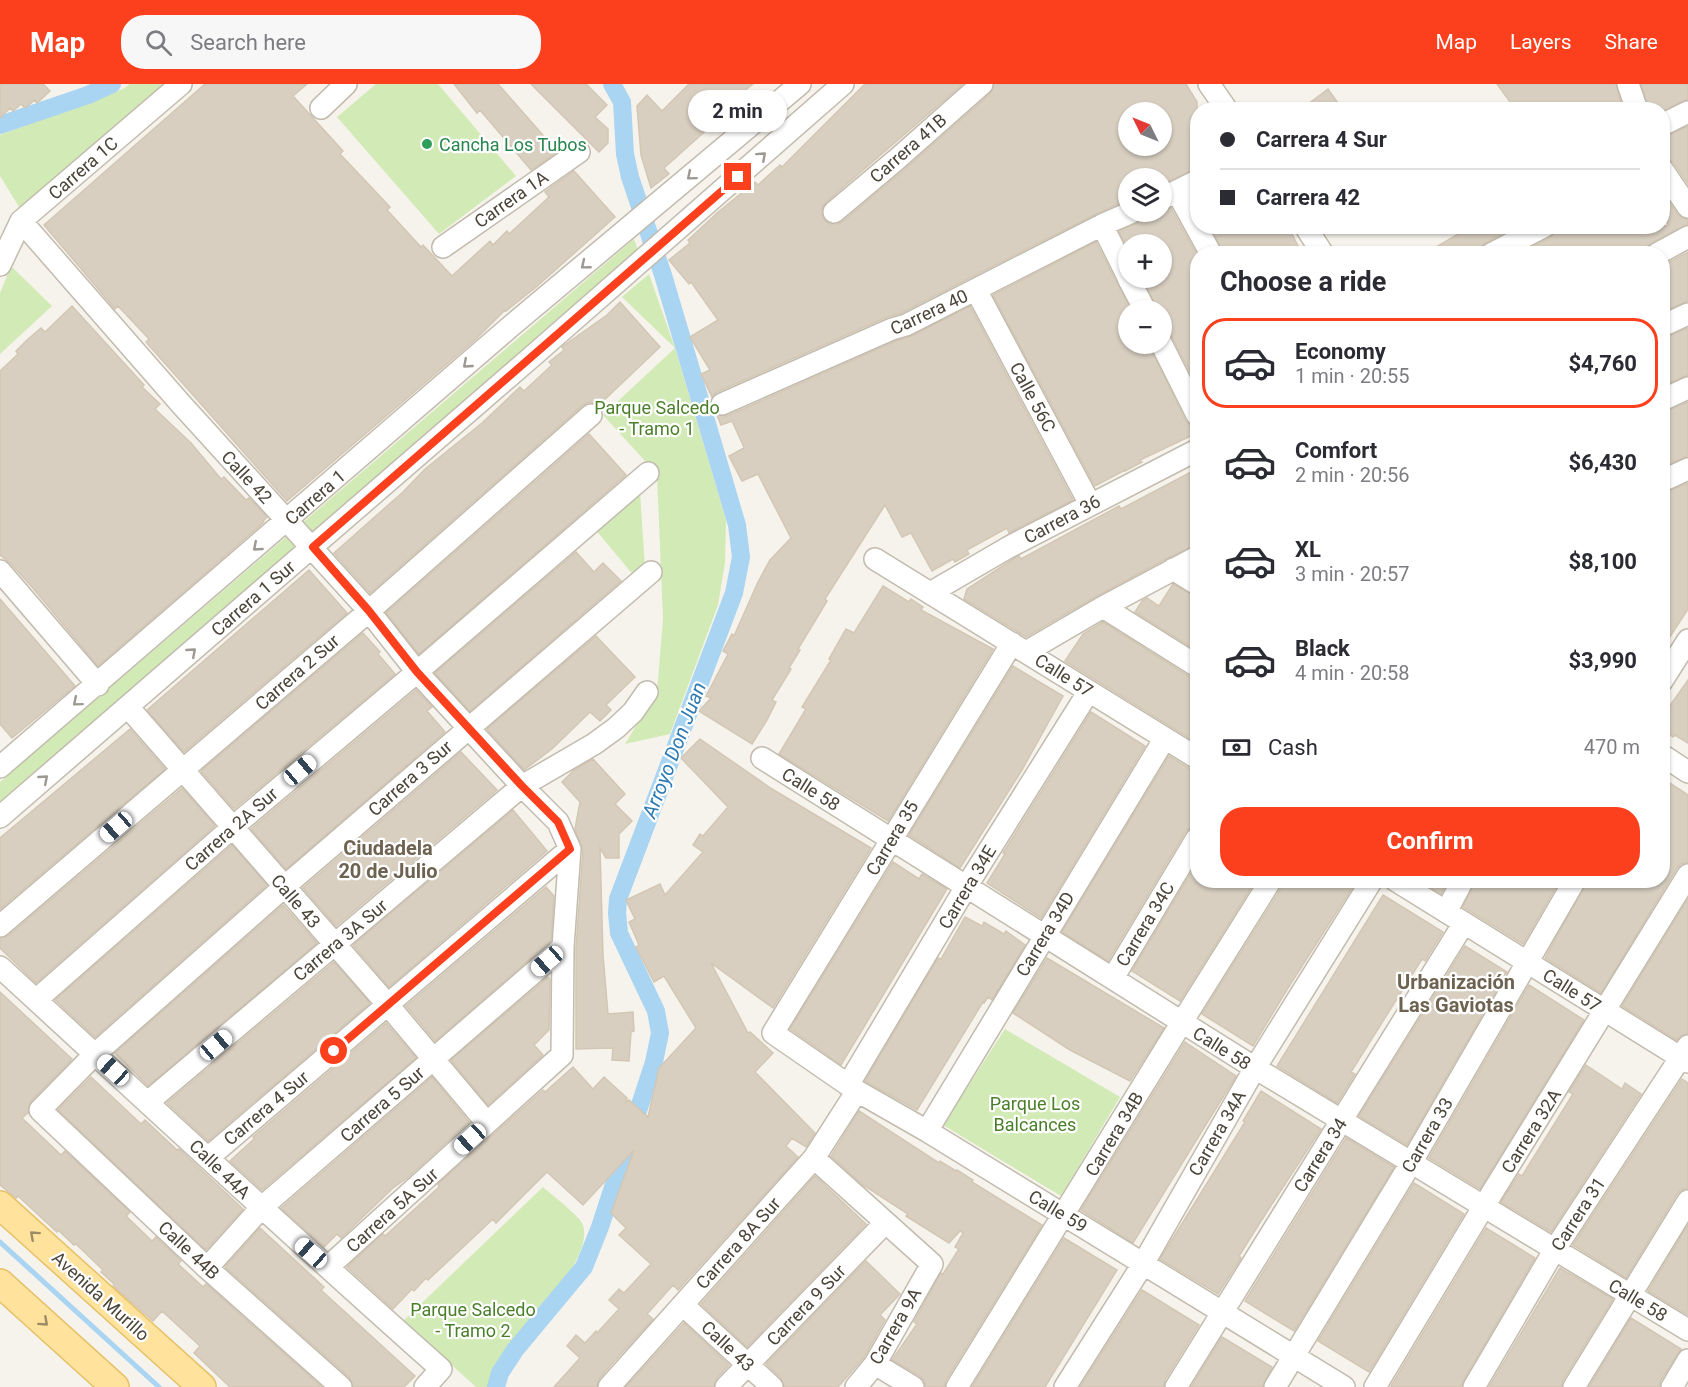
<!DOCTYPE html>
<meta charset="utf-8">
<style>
:root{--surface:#fff;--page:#f7f7f7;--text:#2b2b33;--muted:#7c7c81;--line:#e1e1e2;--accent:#fc3f1d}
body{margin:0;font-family:Roboto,sans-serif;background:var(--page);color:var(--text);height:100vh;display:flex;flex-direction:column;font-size:22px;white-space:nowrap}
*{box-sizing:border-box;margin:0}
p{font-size:20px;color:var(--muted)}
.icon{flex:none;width:33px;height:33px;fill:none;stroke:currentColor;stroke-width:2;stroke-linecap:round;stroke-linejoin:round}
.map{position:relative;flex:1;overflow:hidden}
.drawer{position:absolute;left:1190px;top:162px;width:480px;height:642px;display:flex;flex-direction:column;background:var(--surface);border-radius:24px;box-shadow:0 2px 4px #0004}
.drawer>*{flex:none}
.top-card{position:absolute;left:1190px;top:18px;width:480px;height:132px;border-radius:24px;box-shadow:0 2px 4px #0004;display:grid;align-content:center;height:132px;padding:0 30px;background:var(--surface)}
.needle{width:39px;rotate:313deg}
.fabs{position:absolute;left:1118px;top:18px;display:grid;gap:12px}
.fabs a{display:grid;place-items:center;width:54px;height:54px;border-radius:50%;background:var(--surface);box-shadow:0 2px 4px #0004;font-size:30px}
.end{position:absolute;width:27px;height:27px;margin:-14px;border:8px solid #fc3f1d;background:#fff;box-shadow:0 0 0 3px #fff}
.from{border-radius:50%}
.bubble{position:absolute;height:42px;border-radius:21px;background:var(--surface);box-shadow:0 2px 4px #0004;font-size:20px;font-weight:700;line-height:42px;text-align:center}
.car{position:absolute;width:18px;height:36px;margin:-18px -9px;border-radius:8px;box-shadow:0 0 4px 2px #0007;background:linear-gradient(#fff 24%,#345 0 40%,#fff 0 76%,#345 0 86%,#fff 0)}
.top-card b{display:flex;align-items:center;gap:21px;height:57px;font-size:22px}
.top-card b+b{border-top:2px solid var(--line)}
.top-card i{width:15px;height:15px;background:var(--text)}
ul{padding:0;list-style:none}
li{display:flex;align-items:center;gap:18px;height:90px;margin:0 12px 9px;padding:0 18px;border:3px solid transparent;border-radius:24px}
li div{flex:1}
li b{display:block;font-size:22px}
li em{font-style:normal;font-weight:700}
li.selected{border-color:var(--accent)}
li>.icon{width:54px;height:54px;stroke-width:1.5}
h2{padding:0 30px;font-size:27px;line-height:72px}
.pay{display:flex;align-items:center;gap:15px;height:66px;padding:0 30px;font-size:22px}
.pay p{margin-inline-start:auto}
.cta{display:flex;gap:12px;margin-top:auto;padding:12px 30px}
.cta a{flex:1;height:69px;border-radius:24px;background:var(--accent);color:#fff;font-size:24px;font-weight:700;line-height:69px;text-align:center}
header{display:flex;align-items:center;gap:36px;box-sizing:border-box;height:84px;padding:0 30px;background:var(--accent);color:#fff}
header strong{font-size:28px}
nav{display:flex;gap:33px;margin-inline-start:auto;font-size:21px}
.search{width:420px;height:54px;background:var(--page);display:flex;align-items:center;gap:15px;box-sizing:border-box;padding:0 21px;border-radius:24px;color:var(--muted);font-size:22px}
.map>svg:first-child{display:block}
</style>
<header>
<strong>Map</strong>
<div class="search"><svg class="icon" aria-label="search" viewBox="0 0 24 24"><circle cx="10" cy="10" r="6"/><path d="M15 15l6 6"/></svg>Search here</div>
<nav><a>Map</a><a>Layers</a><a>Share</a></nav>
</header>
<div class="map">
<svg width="1688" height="1303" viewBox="0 0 1688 1303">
<rect width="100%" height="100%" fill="#f6f3ec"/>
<path fill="#d2eab5" d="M130,0H166L21,126L0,92V51L123,5Z
M376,0H438L516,92L439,150L337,33Z
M634,155L639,169L0,723V698Z
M11,182L52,222L0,270V209Z
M649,190L675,264L726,436L725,478L718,521L670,650L625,660L657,608L663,535L657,390L603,331L675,264L622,213Z
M640,407L645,484L635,493L595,445Z
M1005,945L1120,1013L1061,1112L943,1041Z
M543,1103C552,1111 580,1132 583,1141C594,1175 528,1239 509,1266C501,1277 494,1290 489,1303H476L403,1237Z"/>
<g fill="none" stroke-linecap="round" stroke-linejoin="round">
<path stroke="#a9d4f2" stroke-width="5" d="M0,1158L159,1303"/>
<path stroke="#a9d4f2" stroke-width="18" d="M0,41L88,11L112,0
M496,1303L500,1289L515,1266L584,1183L600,1143L654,978L660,949L656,927L619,849L617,829L618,815L734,509L741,473L737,441L663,191L630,93L625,70L622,18L612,0"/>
</g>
<path fill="#d8cfc1" stroke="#d3c7b4" stroke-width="1.5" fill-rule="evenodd" d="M0,0H43L50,7L37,19L35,16L25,24L21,20L13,27L10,24L0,34Z
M205,0H307L293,12L343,67L340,70L390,123L387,126L421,163L423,161L452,192L490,157L493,161L507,147L509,150L549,113L545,108L574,87L615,133L535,204L506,227L505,226L476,255L287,417L146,258L149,255L118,222L115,225L44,141Z
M454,0H498L549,58L551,56L560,66L531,86L480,26L477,29Z
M531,0H586L607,21L595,33L608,45V59L599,68Z
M689,0H753L734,15L739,23L711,42L664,84L669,90L651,104L641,71L637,22L647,11L662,27Z
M865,0H963L826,118L822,124V131L825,137L830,140H837L842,138L904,86L990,10L994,0H1186L1197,18V84L1161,101V94H1128V116L1096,130L901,229L887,233L717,308L712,313L701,290L710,286L690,253L718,236L691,198L689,200L669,176L690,159L688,156L717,129L755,98L758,101L780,81L782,83ZM1128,28H1161V62H1128Z
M1497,0H1616L1623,26H1516Z
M1641,0H1688V15L1662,27L1649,26Z
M1328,5L1343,26H1300Z
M1688,42V100L1673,78L1662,72V54Z
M1662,108L1678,131L1688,136V140L1651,159L1646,164L1644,170H1520L1551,153L1560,142H1669L1662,129Z
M1171,124L1197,171V302L1172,253L1167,248L1161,246V226H1158L1142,194H1161V160H1128V164L1119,147L1138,139L1145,130L1149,128H1161Z
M1210,142H1288L1302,170H1224Z
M1472,142H1516L1485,159L1480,164L1478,170H1424Z
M1096,158L1131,226H1128V260H1148L1186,337L1191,342L1197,344V349L1140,376L1142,378L1125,387V386L1095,402L993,211Z
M1688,168V217L1662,228V182Z
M620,218L660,263L599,321L589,318L583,321L370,509L334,469L403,408L425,385L482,339L520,303L524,307L552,281L549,278L564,266L562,263L607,231Z
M72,222L144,301L142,303L160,320L155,325L191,359L221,395L224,393L246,416L249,414L267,433L263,437L264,438L98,582L32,503L10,479L0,471V287L18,270L16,267L27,256L41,244L45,248Z
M970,222L1073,416L1009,449L1007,444L967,466L969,470L955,478L953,475L932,487L911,449L902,453L885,421L825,515L827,517L798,565L800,566L789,584L791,585L772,616L776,618L767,636L752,660L699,627L711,614L706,612L728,570L723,567L732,550L734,552L758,498L770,476L791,454L758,390L742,397L729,372L744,364L743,361L732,337L721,341L717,331L727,332L896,257L912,252Z
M1688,244V291L1662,302V297L1668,294L1662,283V255Z
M1688,318V372L1662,383V329Z
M589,350L626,391L419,570L386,529Z
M1193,387L1197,394V460L1168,474L1097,512L1026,553L964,515L967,505L1015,474L1019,472L1021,475L1119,422L1121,425Z
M1688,399V525L1662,565V453L1668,450L1662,437V410Z
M576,468L594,488L603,479L621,497L470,627L435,589Z
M309,486L347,529L184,668L147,626Z
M1173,500L1197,513V567L1135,528L1142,517L1147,514L1159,522Z
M883,502L909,518L911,515L923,523L921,526L993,565L888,737L779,670L806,625L802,623L831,576L829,575L846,545L854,549Z
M0,515L75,602L12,654L0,640Z
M1103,538L1190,593L1197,595V659L1065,577L1083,550Z
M363,549L380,568L378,570L395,590L234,725L201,687Z
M596,552L635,593L606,621L611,626L600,637L590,628L552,665L524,686L487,645Z
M1013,582L1063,612L1022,686L960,784L909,751Z
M1688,596V659L1675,651L1673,653L1662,645V633Z
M416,606L432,623L427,627L445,648L286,785L251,745Z
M1091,628L1145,662L1041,834L987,799L1005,770L1003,769Z
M130,645L165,685L0,825V754Z
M700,655L772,705L871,764L773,924L711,879L748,949L750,948L773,969L755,988L815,1049L806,1063L792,1054L786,1062L798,1073L678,1206L673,1201L647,1230L653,1235L610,1282L599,1295L597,1303H554L580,1274L567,1262L576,1251L585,1259L596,1247L597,1249L619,1225L609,1216L619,1205L624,1209L651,1180L619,1151L626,1144L611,1129L634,1066L583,1121L547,1088L496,1139L493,1135L428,1196L426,1194L414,1207L412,1205L393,1225L347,1183L383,1150L385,1152L439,1103L438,1100L543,1006L545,1008L573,983L593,1005L604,993L627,1014L626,1018L629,1016L648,1033L659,984L696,944L664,892L654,898L636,863L639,861L629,838L635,835L626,816L660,800L665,811L703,768L693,761L700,750L703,752L728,723L681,674Z
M461,668L497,706L336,842L303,804Z
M1169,672L1190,685L1197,687V741L1191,743L1186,747L1108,877L1062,848Z
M593,675L625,710L615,720L632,737L619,750V774H606L600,764L603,871L608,930L633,928L634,947L631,948L629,977L612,976L613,964L576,965V864L583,766L575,745L580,718L562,698L574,686Z
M1662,694L1688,711V778L1681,780L1677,784L1601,909L1545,874L1588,796H1662Z
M182,704L215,742L36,899L0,864V854L8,852Z
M513,726L547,767L389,903L353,861Z
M232,761L267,801L95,953L55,916Z
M893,778L919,795L922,790L947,805L841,981L790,945Z
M1197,779V796H1256L1180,917L1132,887Z
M1284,796H1357L1288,904L1253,962L1202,930L1282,803Z
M1420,796H1448L1441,810Z
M1476,796H1560L1523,860L1463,823Z
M546,803L554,812L551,857L435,957L406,922Z
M1383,811L1443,848L1425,877L1422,875L1351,988L1355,990L1337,1019L1277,982Z
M1688,815V949L1682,951L1677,956L1622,922Z
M283,821L317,859L148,1002L115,969Z
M965,833L982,842L984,838L1004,850L1006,847L1025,861L992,916L988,913L984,919L983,918L917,1026L865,997L938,874L941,875Z
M1465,862L1507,888L1407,1061L1359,1032Z
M1047,874L1164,944L1130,997L1070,966L1013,929Z
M334,878L370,919L208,1057L167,1019Z
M548,893L550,895L549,946L534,961L543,971L488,1021L451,976Z
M1529,901L1584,936L1480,1105L1429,1074Z
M0,908L72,975L31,1017L28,1029L22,1034L61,1071L65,1067L130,1128L126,1132L152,1157L156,1153L181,1177L178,1180L203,1203L206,1200L322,1303H230L194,1269L200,1262L162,1227L153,1237L113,1202L114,1200L101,1188L103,1186L76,1160L74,1161L58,1146L57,1148L18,1112L16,1114L0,1101Z
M386,939L416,974L262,1106L230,1077L254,1055L253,1053Z
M1185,958L1236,992L1133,1159L1081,1126Z
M1586,981L1622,1005L1625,999L1641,1010L1551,1148L1501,1118L1519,1090L1522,1092L1573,1010L1569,1008Z
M91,993L141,1040L145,1036L177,1066L179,1065L243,1125L206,1166L58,1026Z
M432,993L469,1038L407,1094L393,1104L341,1154L337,1150L324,1163L281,1124Z
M1682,995L1688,999V1104L1681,1106L1677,1110L1626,1194L1573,1161Z
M1261,1007L1321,1045L1261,1137L1239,1172L1241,1174L1218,1210L1160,1175L1245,1038L1243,1037Z
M859,1027L939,1079L940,1077L956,1087L957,1086L973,1096L972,1098L1042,1141L946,1296L944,1303H926L924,1297L920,1292L892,1276L917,1240L914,1238L941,1189L943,1190L959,1165L955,1163L963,1149L960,1147L949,1159L906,1132L908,1130L863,1101L831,1072Z
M1346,1054L1394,1083L1294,1247L1245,1217Z
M815,1092L866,1140L747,1263L701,1220Z
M1414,1099L1464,1130L1369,1288L1318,1257Z
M1688,1141V1231L1648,1207Z
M260,1144L324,1203L321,1206L415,1292L404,1303H353L349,1293L225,1183Z
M1486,1144L1535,1174L1463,1297L1461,1303H1393L1391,1302Z
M1064,1154L1117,1186L1045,1303H972Z
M866,1177L900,1210L880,1231L885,1236L864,1273L838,1303H784L781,1294L766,1280Z
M1560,1184L1613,1215L1563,1296L1561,1303H1489Z
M1142,1206L1199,1241L1165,1296L1163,1303H1080Z
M1631,1234L1681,1265L1661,1296L1659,1303H1589Z
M684,1239L729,1281L716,1295L714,1303H626Z
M1222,1253L1272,1283L1262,1303H1191Z"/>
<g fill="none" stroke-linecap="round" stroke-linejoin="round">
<defs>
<path id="minor" d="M1209,0L1227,26
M1628,0L1637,26
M321,24L346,0
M1662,41L1688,28
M1662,85L1688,123
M1177,108L1211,170
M1161,115L1197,97
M834,128L896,76L982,0
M21,137L181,320L369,527L417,588L522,702L558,738L570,765L563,863L562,971L328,1183
M1102,141L1128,193
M1305,142L1323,170
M443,163L579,68
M1491,170L1545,142
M1657,170L1688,153
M0,181L21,137L181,0
M1128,194L1145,226
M976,206L1090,420
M1662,242L1688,230
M1161,259L1197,331
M1662,316L1688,304
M722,320L892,245L906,241L1102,141L1132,128
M1662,397L1688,385
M875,475L1197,674
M1173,485L1197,500
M0,487L98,601
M930,509L1009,463L1197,366
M1103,523L1197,582
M1012,559L773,949L857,1007L927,1047L1344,1303
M1026,568L1103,523L1197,473
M1662,597L1688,556
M128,623L388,921L487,1039
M1662,671L1688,688
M762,674L1255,984L1688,1246
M0,683L511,242L800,0
M0,733L535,270L843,0
M1395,796L1688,978
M1446,828L1463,796
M0,842L369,527L591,331
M0,883C146,1017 292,1153 441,1285L425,1303
M1113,894L1197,754
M36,916L233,743L417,588L648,389
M848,1001L966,803L1089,607
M148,1018L522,702L594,660L616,644L633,628L647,608
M927,1047L1165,654
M209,1073L570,765
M814,1074L932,1180L875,1280L856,1303
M207,1184L261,1124L563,863
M683,1221L772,1303
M875,1280L913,1303
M341,1303L207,1184L40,1026L95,970L284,803L651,488
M609,1303L814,1074L857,1007
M726,1303L885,1139
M957,1303L1182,938L1271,796
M1065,1303L1143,1180L1255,984L1372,796
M1176,1303L1464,839
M1275,1303L1411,1079L1575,796
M1375,1303L1484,1122L1688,791
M1474,1303L1555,1165L1688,962
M1574,1303L1688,1117
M1672,1303L1688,1276"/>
<path id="major" d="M0,1121L202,1303
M0,1199L115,1303"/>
</defs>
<use href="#minor" stroke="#c2bbae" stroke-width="24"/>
<use href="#major" stroke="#e6c16a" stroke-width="30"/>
<use href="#minor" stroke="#fff" stroke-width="21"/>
<use href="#major" stroke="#ffe39c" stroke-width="27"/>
</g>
<defs><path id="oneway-chevron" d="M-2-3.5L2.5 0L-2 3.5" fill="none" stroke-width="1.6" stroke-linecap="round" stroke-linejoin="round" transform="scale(1.5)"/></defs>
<g stroke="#9c9892">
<use href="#oneway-chevron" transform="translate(762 72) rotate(-42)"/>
<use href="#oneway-chevron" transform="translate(691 92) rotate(140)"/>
<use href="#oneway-chevron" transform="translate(585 181) rotate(141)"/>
<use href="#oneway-chevron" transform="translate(467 280) rotate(139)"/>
<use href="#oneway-chevron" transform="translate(257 463) rotate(139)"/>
<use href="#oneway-chevron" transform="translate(192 568) rotate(-41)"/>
<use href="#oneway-chevron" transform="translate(77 618) rotate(140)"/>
<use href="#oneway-chevron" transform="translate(44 695) rotate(-41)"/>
</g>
<g stroke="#9c8c66">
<use href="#oneway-chevron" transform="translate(34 1151) rotate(-138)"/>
<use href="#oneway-chevron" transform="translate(44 1238) rotate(42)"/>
</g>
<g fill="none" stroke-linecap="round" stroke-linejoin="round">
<path stroke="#fc3f1d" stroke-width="8" d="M334,967L570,765L558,738L522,702L417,588L369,527L313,463L738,93"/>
</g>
<circle fill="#2e9e5b" stroke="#fff" stroke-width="2" cx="427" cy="60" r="6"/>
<g text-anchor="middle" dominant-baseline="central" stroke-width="4.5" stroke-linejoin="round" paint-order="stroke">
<g font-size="18" fill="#27864d" stroke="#fff" text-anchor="start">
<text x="439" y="60">Cancha Los Tubos</text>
</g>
<g font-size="18" fill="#4b4439" stroke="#fff">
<text transform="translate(908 64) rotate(-41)">Carrera 41B</text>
<text transform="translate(83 84) rotate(-41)">Carrera 1C</text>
<text transform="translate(511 115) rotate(-35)">Carrera 1A</text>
<text transform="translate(929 228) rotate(-25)">Carrera 40</text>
<text transform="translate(1033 313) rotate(62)">Calle 56C</text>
<text transform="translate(247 393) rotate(47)">Calle 42</text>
<text transform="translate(315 413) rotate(-41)">Carrera 1</text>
<text transform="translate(1062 435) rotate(-28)">Carrera 36</text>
<text transform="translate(253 514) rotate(-41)">Carrera 1 Sur</text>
<text transform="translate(297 588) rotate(-41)">Carrera 2 Sur</text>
<text transform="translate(1064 591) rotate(32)">Calle 57</text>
<text transform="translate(410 694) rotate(-41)">Carrera 3 Sur</text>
<text transform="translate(811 705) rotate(32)">Calle 58</text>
<text transform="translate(231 745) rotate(-41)">Carrera 2A Sur</text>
<text transform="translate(892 754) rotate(-59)">Carrera 35</text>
<text transform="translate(967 803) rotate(-59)">Carrera 34E</text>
<text transform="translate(296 817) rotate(49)">Calle 43</text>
<text transform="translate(1145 840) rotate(-59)">Carrera 34C</text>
<text transform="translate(1045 850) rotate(-59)">Carrera 34D</text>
<text transform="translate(340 856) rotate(-40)">Carrera 3A Sur</text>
<text transform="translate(1572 906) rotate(32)">Calle 57</text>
<text transform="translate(1222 964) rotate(32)">Calle 58</text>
<text transform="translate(382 1020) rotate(-41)">Carrera 5 Sur</text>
<text transform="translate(266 1024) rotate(-40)">Carrera 4 Sur</text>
<text transform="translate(1531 1047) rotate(-58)">Carrera 32A</text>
<text transform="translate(1217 1049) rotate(-60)">Carrera 34A</text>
<text transform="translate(1114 1050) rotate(-59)">Carrera 34B</text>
<text transform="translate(1427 1051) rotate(-60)">Carrera 33</text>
<text transform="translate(1320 1071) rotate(-58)">Carrera 34</text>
<text transform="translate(220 1085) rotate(44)">Calle 44A</text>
<text transform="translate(392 1126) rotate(-42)">Carrera 5A Sur</text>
<text transform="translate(1058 1127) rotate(31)">Calle 59</text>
<text transform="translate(1578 1130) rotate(-57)">Carrera 31</text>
<text transform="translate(738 1159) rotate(-48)">Carrera 8A Sur</text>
<text transform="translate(189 1166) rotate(43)">Calle 44B</text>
<text transform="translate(101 1212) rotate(42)">Avenida Murillo</text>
<text transform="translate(1638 1216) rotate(31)">Calle 58</text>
<text transform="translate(806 1221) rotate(-46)">Carrera 9 Sur</text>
<text transform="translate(895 1242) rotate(-60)">Carrera 9A</text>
<text transform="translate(728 1262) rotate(43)">Calle 43</text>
</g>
<g font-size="18" fill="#4a7f2a" stroke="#fff">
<text x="657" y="323">Parque Salcedo<tspan x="657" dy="21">- Tramo 1</tspan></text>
<text x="1035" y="1019">Parque Los<tspan x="1035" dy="21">Balcances</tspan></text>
<text x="473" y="1225">Parque Salcedo<tspan x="473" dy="21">- Tramo 2</tspan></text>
</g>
<g font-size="20" font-style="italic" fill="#2e7ab2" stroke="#fff">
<text transform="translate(674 666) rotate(-69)">Arroyo Don Juan</text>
</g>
<g font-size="20" font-weight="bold" fill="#6e6250" stroke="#fff">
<text x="388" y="764">Ciudadela<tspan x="388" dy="23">20 de Julio</tspan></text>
<text x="1456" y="898">Urbanización<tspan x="1456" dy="23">Las Gaviotas</tspan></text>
</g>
</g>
</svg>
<div class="fabs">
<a><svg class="needle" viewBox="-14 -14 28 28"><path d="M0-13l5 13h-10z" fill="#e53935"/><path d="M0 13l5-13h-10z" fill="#7c7c81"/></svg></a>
<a><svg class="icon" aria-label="layers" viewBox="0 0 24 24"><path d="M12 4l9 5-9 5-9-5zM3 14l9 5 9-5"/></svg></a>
<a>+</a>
<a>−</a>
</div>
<i class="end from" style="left:334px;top:967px"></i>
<i class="end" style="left:738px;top:93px"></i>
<div class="bubble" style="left:688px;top:6px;width:99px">2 min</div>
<i class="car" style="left:300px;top:686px;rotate:50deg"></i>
<i class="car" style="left:116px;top:743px;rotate:229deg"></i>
<i class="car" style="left:547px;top:877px;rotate:229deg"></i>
<i class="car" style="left:216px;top:961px;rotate:50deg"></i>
<i class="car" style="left:113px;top:986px;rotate:312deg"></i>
<i class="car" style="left:470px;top:1055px;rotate:228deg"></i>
<i class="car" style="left:311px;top:1169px;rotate:311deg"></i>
<div class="top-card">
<b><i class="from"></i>Carrera 4 Sur</b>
<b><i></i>Carrera 42</b>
</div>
<section class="drawer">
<h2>Choose a ride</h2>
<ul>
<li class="selected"><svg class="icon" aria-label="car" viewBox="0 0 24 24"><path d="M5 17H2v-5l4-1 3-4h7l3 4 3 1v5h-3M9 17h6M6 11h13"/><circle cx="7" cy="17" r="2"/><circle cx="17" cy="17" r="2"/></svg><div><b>Economy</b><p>1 min · 20:55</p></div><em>$4,760</em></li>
<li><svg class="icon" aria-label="car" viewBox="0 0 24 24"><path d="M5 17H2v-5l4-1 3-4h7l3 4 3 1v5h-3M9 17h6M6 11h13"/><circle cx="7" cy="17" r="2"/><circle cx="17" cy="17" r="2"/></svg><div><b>Comfort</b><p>2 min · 20:56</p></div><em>$6,430</em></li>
<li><svg class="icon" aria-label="car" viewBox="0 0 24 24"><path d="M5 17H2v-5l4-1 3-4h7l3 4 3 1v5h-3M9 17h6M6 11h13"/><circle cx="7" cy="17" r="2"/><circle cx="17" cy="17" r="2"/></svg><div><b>XL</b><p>3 min · 20:57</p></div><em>$8,100</em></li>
<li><svg class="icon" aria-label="car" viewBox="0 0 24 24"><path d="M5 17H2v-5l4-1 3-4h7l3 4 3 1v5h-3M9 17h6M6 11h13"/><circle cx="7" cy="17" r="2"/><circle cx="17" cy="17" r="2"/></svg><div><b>Black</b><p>4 min · 20:58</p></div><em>$3,990</em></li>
</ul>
<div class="pay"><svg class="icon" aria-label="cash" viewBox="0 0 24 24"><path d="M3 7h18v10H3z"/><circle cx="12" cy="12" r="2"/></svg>Cash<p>470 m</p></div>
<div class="cta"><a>Confirm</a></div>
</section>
</div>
